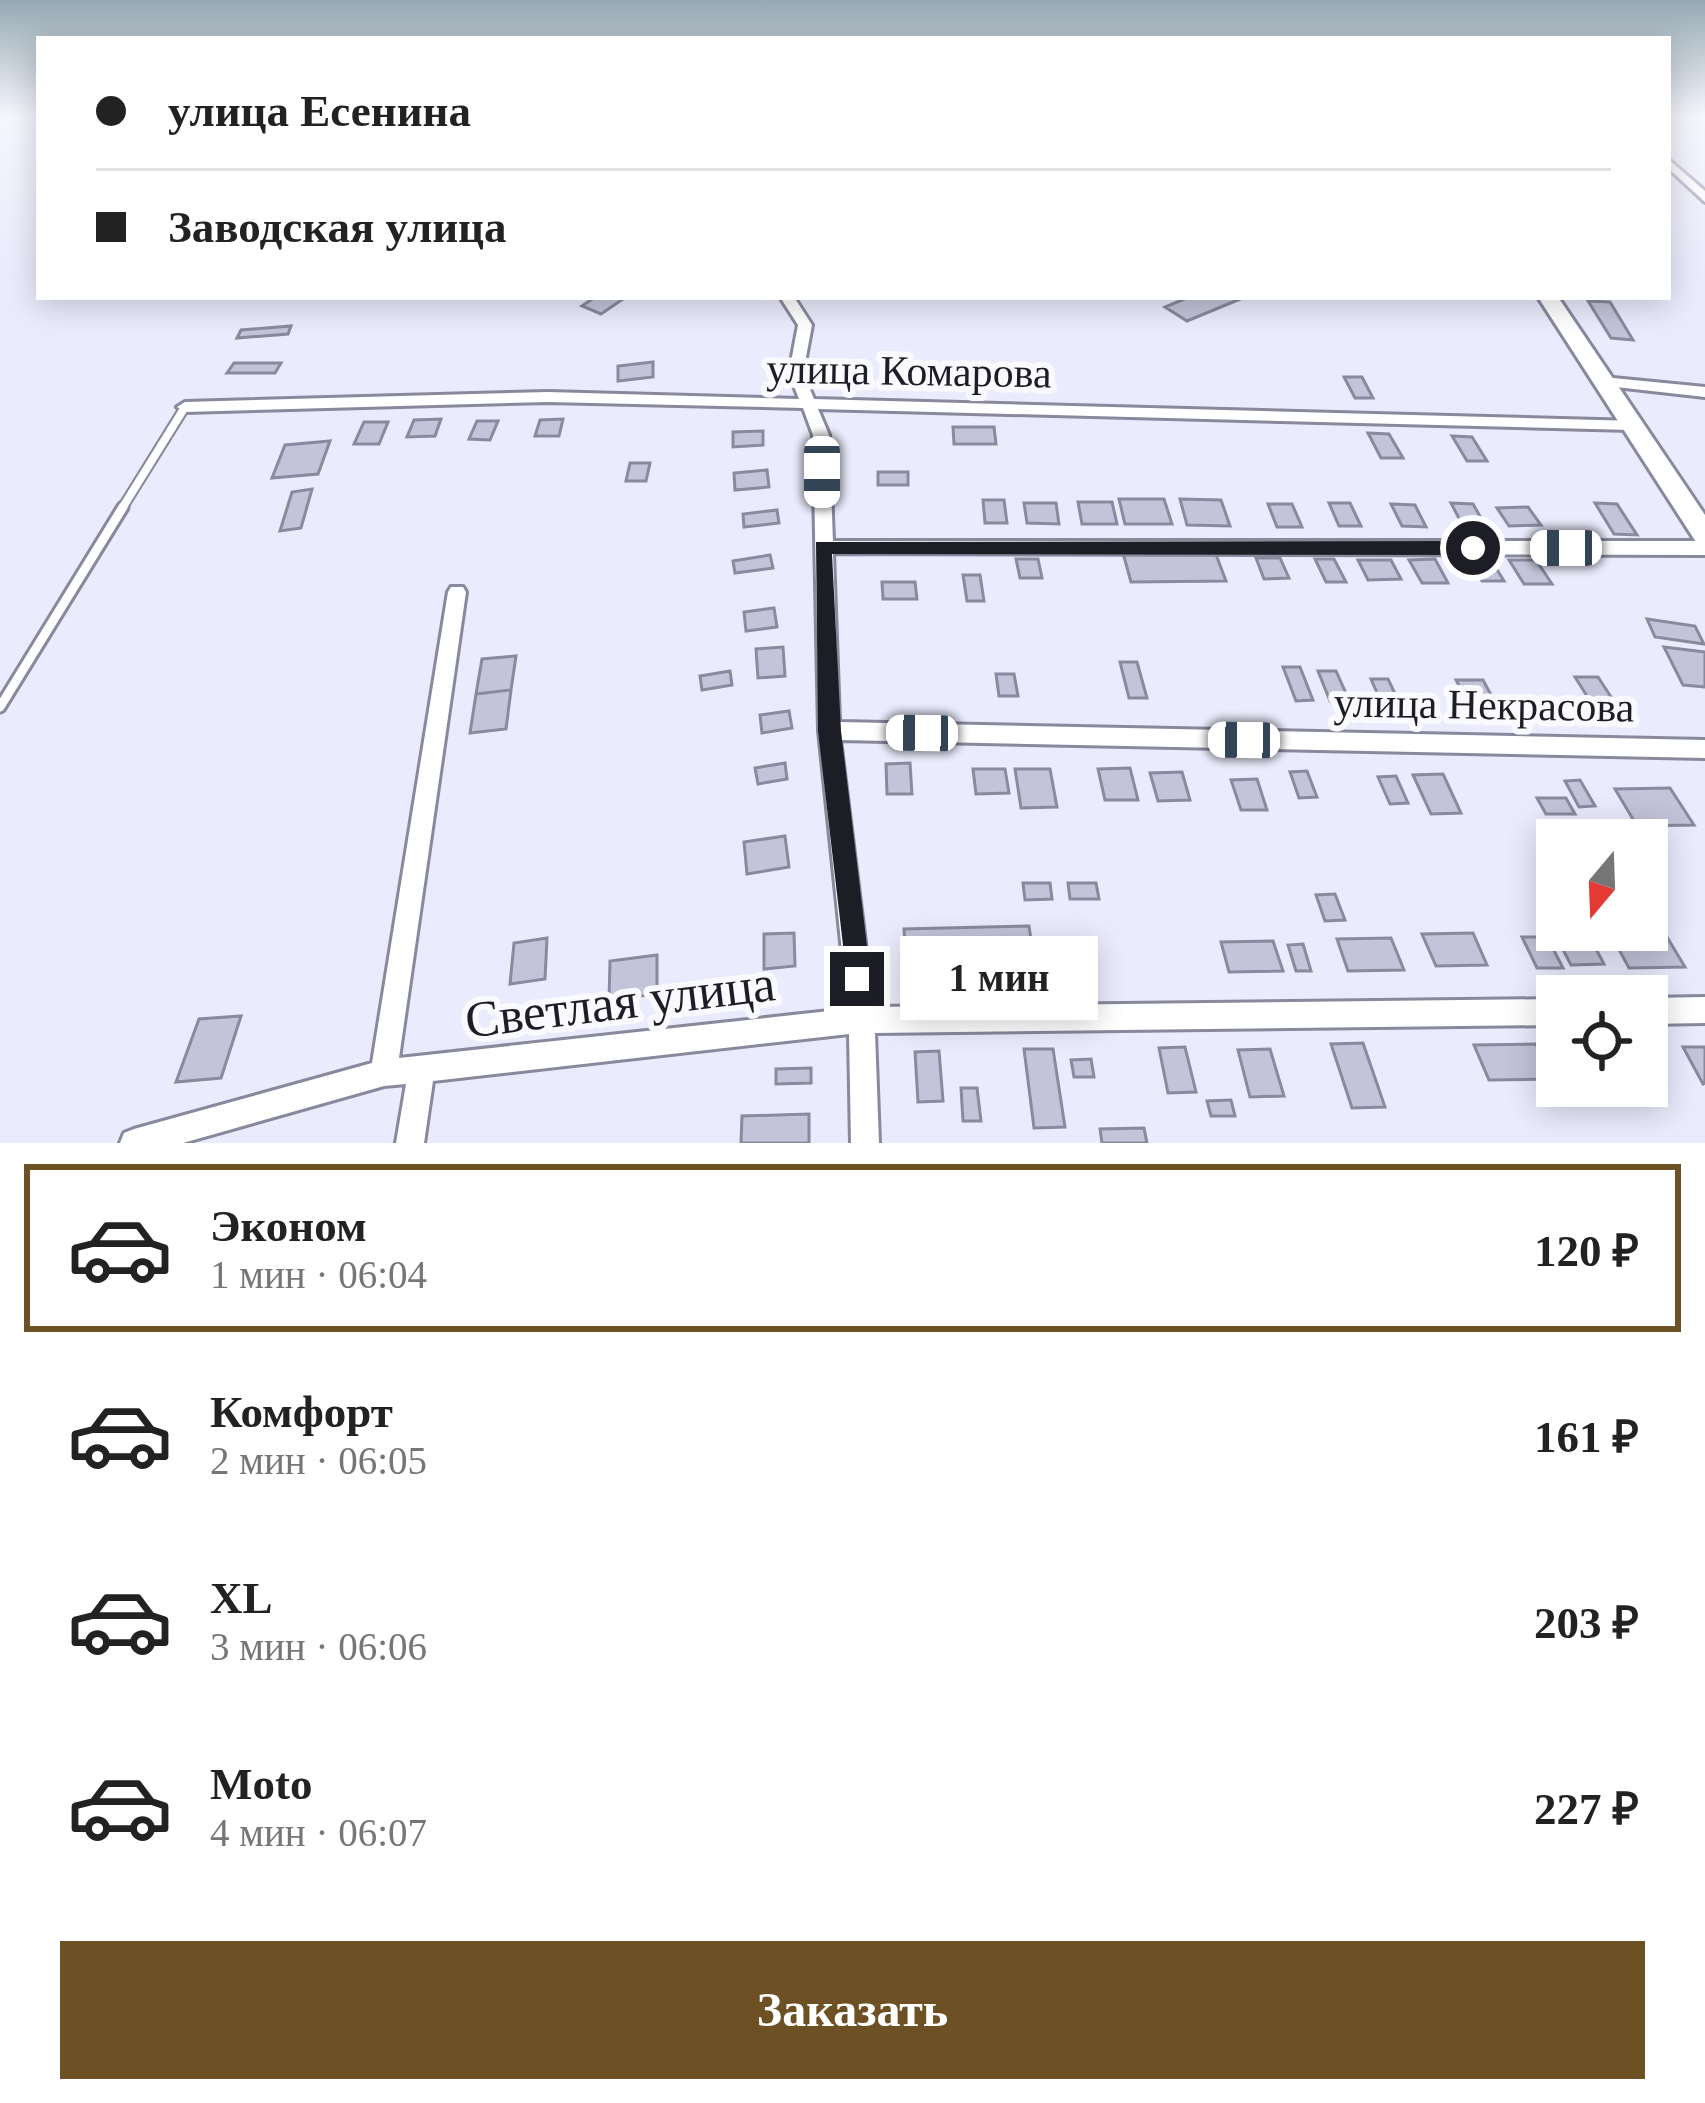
<!DOCTYPE html>
<html lang="ru">
<meta charset="utf-8">
<style>
:root{--surface:#fff;--page:#f2f2f2;--text:#222;--muted:#767676;--line:#e0e0e0;--accent:#6d5124}
body{margin:0;font-family:"Times New Roman",serif;background:var(--page);color:var(--text);height:100vh;display:flex;flex-direction:column;font-size:45px;white-space:nowrap}
*{box-sizing:border-box;margin:0}
p{font-size:39px;color:var(--muted)}
.icon{flex:none;width:66px;height:66px;fill:none;stroke:currentColor;stroke-width:2;stroke-linecap:round;stroke-linejoin:round}
.map{position:relative;height:1143px;overflow:hidden}
.panel{display:flex;flex-direction:column;background:var(--surface);flex:1}
.panel>*{flex:none}
.top-card{position:absolute;left:36px;top:36px;width:1635px;height:264px;border-radius:0px;box-shadow:0 6px 30px #0003;display:grid;align-content:center;height:264px;padding:0 60px;background:var(--surface)}
.needle{width:78px;rotate:199deg}
.buttons{position:absolute;left:1536px;top:819px;display:grid;gap:24px}
.buttons a{display:grid;place-items:center;width:132px;height:132px;border-radius:0px;background:var(--surface);box-shadow:0 6px 30px #0003;font-size:60px}
.end{position:absolute;width:54px;height:54px;margin:-27px;border:15px solid #1d1e25;background:#fff;box-shadow:0 0 0 6px #fff}
.from{border-radius:50%}
.bubble{position:absolute;height:84px;border-radius:0px;background:var(--surface);box-shadow:0 6px 30px #0003;font-size:39px;font-weight:700;line-height:84px;text-align:center}
.car{position:absolute;width:36px;height:72px;margin:-36px -18px;border-radius:15px;box-shadow:0 0 9px 3px #0007;background:linear-gradient(#fff 24%,#345 0 40%,#fff 0 76%,#345 0 86%,#fff 0)}
.top-card b{display:flex;align-items:center;gap:42px;height:114px;font-size:45px}
.top-card b+b{border-top:3px solid var(--line)}
.top-card i{width:30px;height:30px;background:var(--text)}
ul{padding:21px 0 0;list-style:none}
li{display:flex;align-items:center;gap:36px;height:168px;margin:0 24px 18px;padding:0 36px;border:6px solid transparent;border-radius:0px}
li div{flex:1}
li b{display:block;font-size:45px}
li em{font-style:normal;font-weight:700}
li.active{border-color:var(--accent)}
li>.icon{width:108px;height:108px;stroke-width:1.5}
.cta{display:flex;gap:24px;margin-top:auto;padding:24px 60px}
.cta a{flex:1;height:138px;border-radius:0px;background:var(--accent);color:#fff;font-size:48px;font-weight:700;line-height:138px;text-align:center}
.map>svg:first-child{display:block}
</style>
<div class="map">
<svg width="1705" height="1143" viewBox="0 0 1705 1143">
<rect width="100%" height="100%" fill="#eaebfc"/>
<path fill="#c3c4d9" stroke="#898a9d" stroke-width="3" d="M595,297H619L623,299L601,314L582,306Z
M1189,297H1245L1187,321L1165,307Z
M1588,301L1610,302L1633,340L1611,338Z
M291,326L288,334L237,338L241,330Z
M653,362V377L618,381V366Z
M234,363H281L275,373H227Z
M833,372H860V387H832Z
M1344,377H1362L1373,398H1355Z
M441,419L435,436L407,437L414,420Z
M563,419L559,436H535L540,420Z
M477,421H498L490,440L469,439Z
M364,422H388L379,444H354Z
M953,427H994L996,444H954Z
M763,431V445L733,447V432Z
M1368,433L1389,434L1403,458H1381Z
M1452,436L1472,437L1487,461H1467Z
M330,441L318,474L272,478L285,445Z
M630,463H650L646,481H626Z
M767,470L769,487L735,490L734,473Z
M878,472H908V485H878Z
M312,489L301,528L280,531L292,492Z
M1119,499H1164L1172,524H1125Z
M1180,499L1221,500L1230,526L1187,525Z
M983,500H1004L1007,523H985Z
M1078,502H1112L1117,524H1082Z
M1024,503H1056L1059,524L1027,523Z
M1329,503H1350L1361,526H1339Z
M1451,503L1473,504L1486,527L1463,526Z
M1595,503L1617,504L1637,535L1614,534Z
M1268,504H1292L1302,527H1277Z
M1391,504L1415,505L1426,527L1402,526Z
M1528,507L1541,525L1509,526L1497,508Z
M777,510L779,523L744,527L743,514Z
M1215,552L1226,581L1131,582L1123,553Z
M770,555L773,568L735,573L733,561Z
M1256,558H1280L1289,578L1264,579Z
M1016,559H1038L1042,578H1020Z
M1315,559H1334L1346,582H1326Z
M1435,559L1448,583H1422L1409,560Z
M1358,560H1391L1401,579L1368,580Z
M1469,560H1491L1504,581H1482Z
M1509,560H1536L1552,584H1524Z
M963,575H980L984,601H967Z
M882,582H915L917,599H883Z
M774,608L777,627L746,631L744,612Z
M1647,619L1695,626L1704,644L1655,637Z
M783,647L785,676L758,678L756,649Z
M1664,647L1705,652V687L1683,685Z
M516,656L511,690L476,694L482,659Z
M1120,662H1137L1147,698H1129Z
M1283,667H1300L1313,700L1296,701Z
M730,671L732,685L702,690L700,676Z
M1318,671H1336L1349,700L1330,701Z
M996,674H1014L1018,696H999Z
M1575,677H1598L1615,703L1592,704Z
M1371,679H1388L1399,702H1381Z
M1456,680H1483L1498,708H1471Z
M511,690L506,729L470,733L476,694Z
M789,711L792,728L762,733L760,715Z
M785,763L787,779L758,784L755,768Z
M910,763L912,794H887L886,764Z
M1130,768L1138,800H1105L1098,769Z
M973,769H1005L1009,793L976,794Z
M1015,769H1050L1057,807L1021,808Z
M1307,771L1317,797L1299,798L1290,772Z
M1182,772L1190,800L1158,801L1150,773Z
M1443,774L1461,813L1431,814L1413,775Z
M1396,776L1408,803L1390,804L1378,777Z
M1257,779L1267,810H1241L1231,780Z
M1580,780L1595,806L1579,807L1565,781Z
M1670,788L1694,825L1637,826L1615,789Z
M1537,798H1566L1575,814H1546Z
M785,836L789,867L747,874L744,842Z
M1023,883H1050L1052,899L1025,900Z
M1068,883H1096L1099,899H1070Z
M1335,894L1345,920L1325,921L1316,895Z
M1557,922V930H1586L1604,964L1571,965L1549,923Z
M1029,926L1037,981L907,983L904,929Z
M1664,932L1685,967L1629,968L1610,933Z
M794,933L795,966L764,969V934Z
M1473,933L1487,965L1436,966L1422,934Z
M1522,937H1547L1563,968H1537Z
M547,938L545,979L510,984L514,943Z
M1391,938L1404,970L1348,971L1337,939Z
M1273,941L1283,971L1229,972L1221,942Z
M1303,944L1311,971H1296L1288,945Z
M657,955V994L609,1000L610,961Z
M241,1016L221,1078L176,1082L199,1019Z
M1363,1043L1385,1107L1352,1108L1331,1044Z
M1536,1044L1552,1079L1489,1080L1474,1045Z
M1185,1047L1196,1092L1168,1093L1159,1048Z
M1683,1047H1705V1083L1703,1084Z
M1024,1049H1053L1065,1127L1034,1128Z
M1270,1049L1284,1096L1250,1097L1238,1050Z
M939,1051L943,1101L918,1102L915,1052Z
M1091,1059L1094,1077H1074L1071,1060Z
M811,1068V1083L776,1084V1069Z
M961,1088H977L981,1121H963Z
M1231,1100L1235,1116H1211L1207,1101Z
M809,1114V1143H741L742,1116Z
M1144,1128L1147,1143H1102L1100,1129Z"/>
<g fill="none" stroke-linecap="round" stroke-linejoin="round">
<defs>
<path id="lane-far1" d="M121,510L185,407"/>
<path id="lane" d="M0,707L123,507"/>
<path id="street" d="M1668,159L1705,191V202L1668,168Z
M780,297H794L812,325L803,373L814,399L1637,421L1639,425L1637,429L1631,430L818,409L829,435L833,541H1705V555L833,553L839,722L1705,740V758L840,740L873,1007L1557,999V1025L875,1033L879,1143H851L849,1034L433,1081L424,1143H396L406,1084L384,1086L183,1143H120L124,1133L134,1129L372,1063L448,592L451,587H463L466,592L399,1058L848,1009L819,731L813,435L803,408L548,402L185,412L177,407L185,402L548,392L799,399L789,373L798,325Z
M1603,377L1705,387V397L1598,385V379Z
M1705,997V1023L1647,1024V998Z"/>
<path id="secondary" d="M1538,297H1558L1705,515V545L1696,542Z"/>
</defs>
<use href="#lane-far1" stroke="#88899d" stroke-width="12"/>
<use href="#lane" stroke="#88899d" stroke-width="15"/>
<use href="#street" stroke="#88899d" stroke-width="6"/>
<use href="#secondary" stroke="#88899d" stroke-width="6"/>
<use href="#lane-far1" stroke="#fff" stroke-width="8"/>
<use href="#lane" stroke="#fff" stroke-width="9"/>
<use href="#street" fill="#fff" fill-rule="evenodd"/>
<use href="#secondary" fill="#fff" fill-rule="evenodd"/>
</g>
<linearGradient id="sky" x2="0" y2="1"><stop stop-color="#95a8b2"/><stop offset="0.42" stop-color="#f6f6fe"/><stop offset="1" stop-color="#f6f6fe" stop-opacity="0"/></linearGradient>
<rect width="1705" height="278" fill="url(#sky)"/>
<path fill="#1d1e25" d="M1473,541L1482,548L1473,555L832,554L841,731L871,979L857,992L848,988L818,731L816,542Z"/>
<g text-anchor="middle" dominant-baseline="central" stroke-width="12" stroke-linejoin="round" paint-order="stroke">
<g font-size="42" fill="#1d1e25" stroke="#f9f9fe">
<text transform="translate(909 371) rotate(1)">улица Комарова</text>
<text transform="translate(1484 705) rotate(1)">улица Некрасова</text>
</g>
<g font-size="51" fill="#1d1e25" stroke="#f9f9fe">
<text transform="translate(620 1002) rotate(-7)">Светлая улица</text>
</g>
</g>
</svg>
<div class="buttons">
<a><svg class="needle" viewBox="-14 -14 28 28"><path d="M0-13l5 13h-10z" fill="#e53935"/><path d="M0 13l5-13h-10z" fill="#767676"/></svg></a>
<a><svg class="icon" aria-label="locate" viewBox="0 0 24 24"><circle cx="12" cy="12" r="6"/><path d="M12 2v4M12 18v4M2 12h4M18 12h4"/></svg></a>
</div>
<i class="end from" style="left:1473px;top:548px"></i>
<i class="end" style="left:857px;top:979px"></i>
<div class="bubble" style="left:900px;top:936px;width:198px">1 мин</div>
<i class="car" style="left:822px;top:472px;rotate:180deg"></i>
<i class="car" style="left:1566px;top:548px;rotate:270deg"></i>
<i class="car" style="left:922px;top:733px;rotate:271deg"></i>
<i class="car" style="left:1244px;top:740px;rotate:271deg"></i>
<div class="top-card">
<b><i class="from"></i>улица Есенина</b>
<b><i></i>Заводская улица</b>
</div>
</div>
<section class="panel">
<ul>
<li class="active"><svg class="icon" aria-label="car" viewBox="0 0 24 24"><path d="M5 17H2v-5l4-1 3-4h7l3 4 3 1v5h-3M9 17h6M6 11h13"/><circle cx="7" cy="17" r="2"/><circle cx="17" cy="17" r="2"/></svg><div><b>Эконом</b><p>1 мин · 06:04</p></div><em>120 ₽</em></li>
<li><svg class="icon" aria-label="car" viewBox="0 0 24 24"><path d="M5 17H2v-5l4-1 3-4h7l3 4 3 1v5h-3M9 17h6M6 11h13"/><circle cx="7" cy="17" r="2"/><circle cx="17" cy="17" r="2"/></svg><div><b>Комфорт</b><p>2 мин · 06:05</p></div><em>161 ₽</em></li>
<li><svg class="icon" aria-label="car" viewBox="0 0 24 24"><path d="M5 17H2v-5l4-1 3-4h7l3 4 3 1v5h-3M9 17h6M6 11h13"/><circle cx="7" cy="17" r="2"/><circle cx="17" cy="17" r="2"/></svg><div><b>XL</b><p>3 мин · 06:06</p></div><em>203 ₽</em></li>
<li><svg class="icon" aria-label="car" viewBox="0 0 24 24"><path d="M5 17H2v-5l4-1 3-4h7l3 4 3 1v5h-3M9 17h6M6 11h13"/><circle cx="7" cy="17" r="2"/><circle cx="17" cy="17" r="2"/></svg><div><b>Moto</b><p>4 мин · 06:07</p></div><em>227 ₽</em></li>
</ul>
<div class="cta"><a>Заказать</a></div>
</section>
